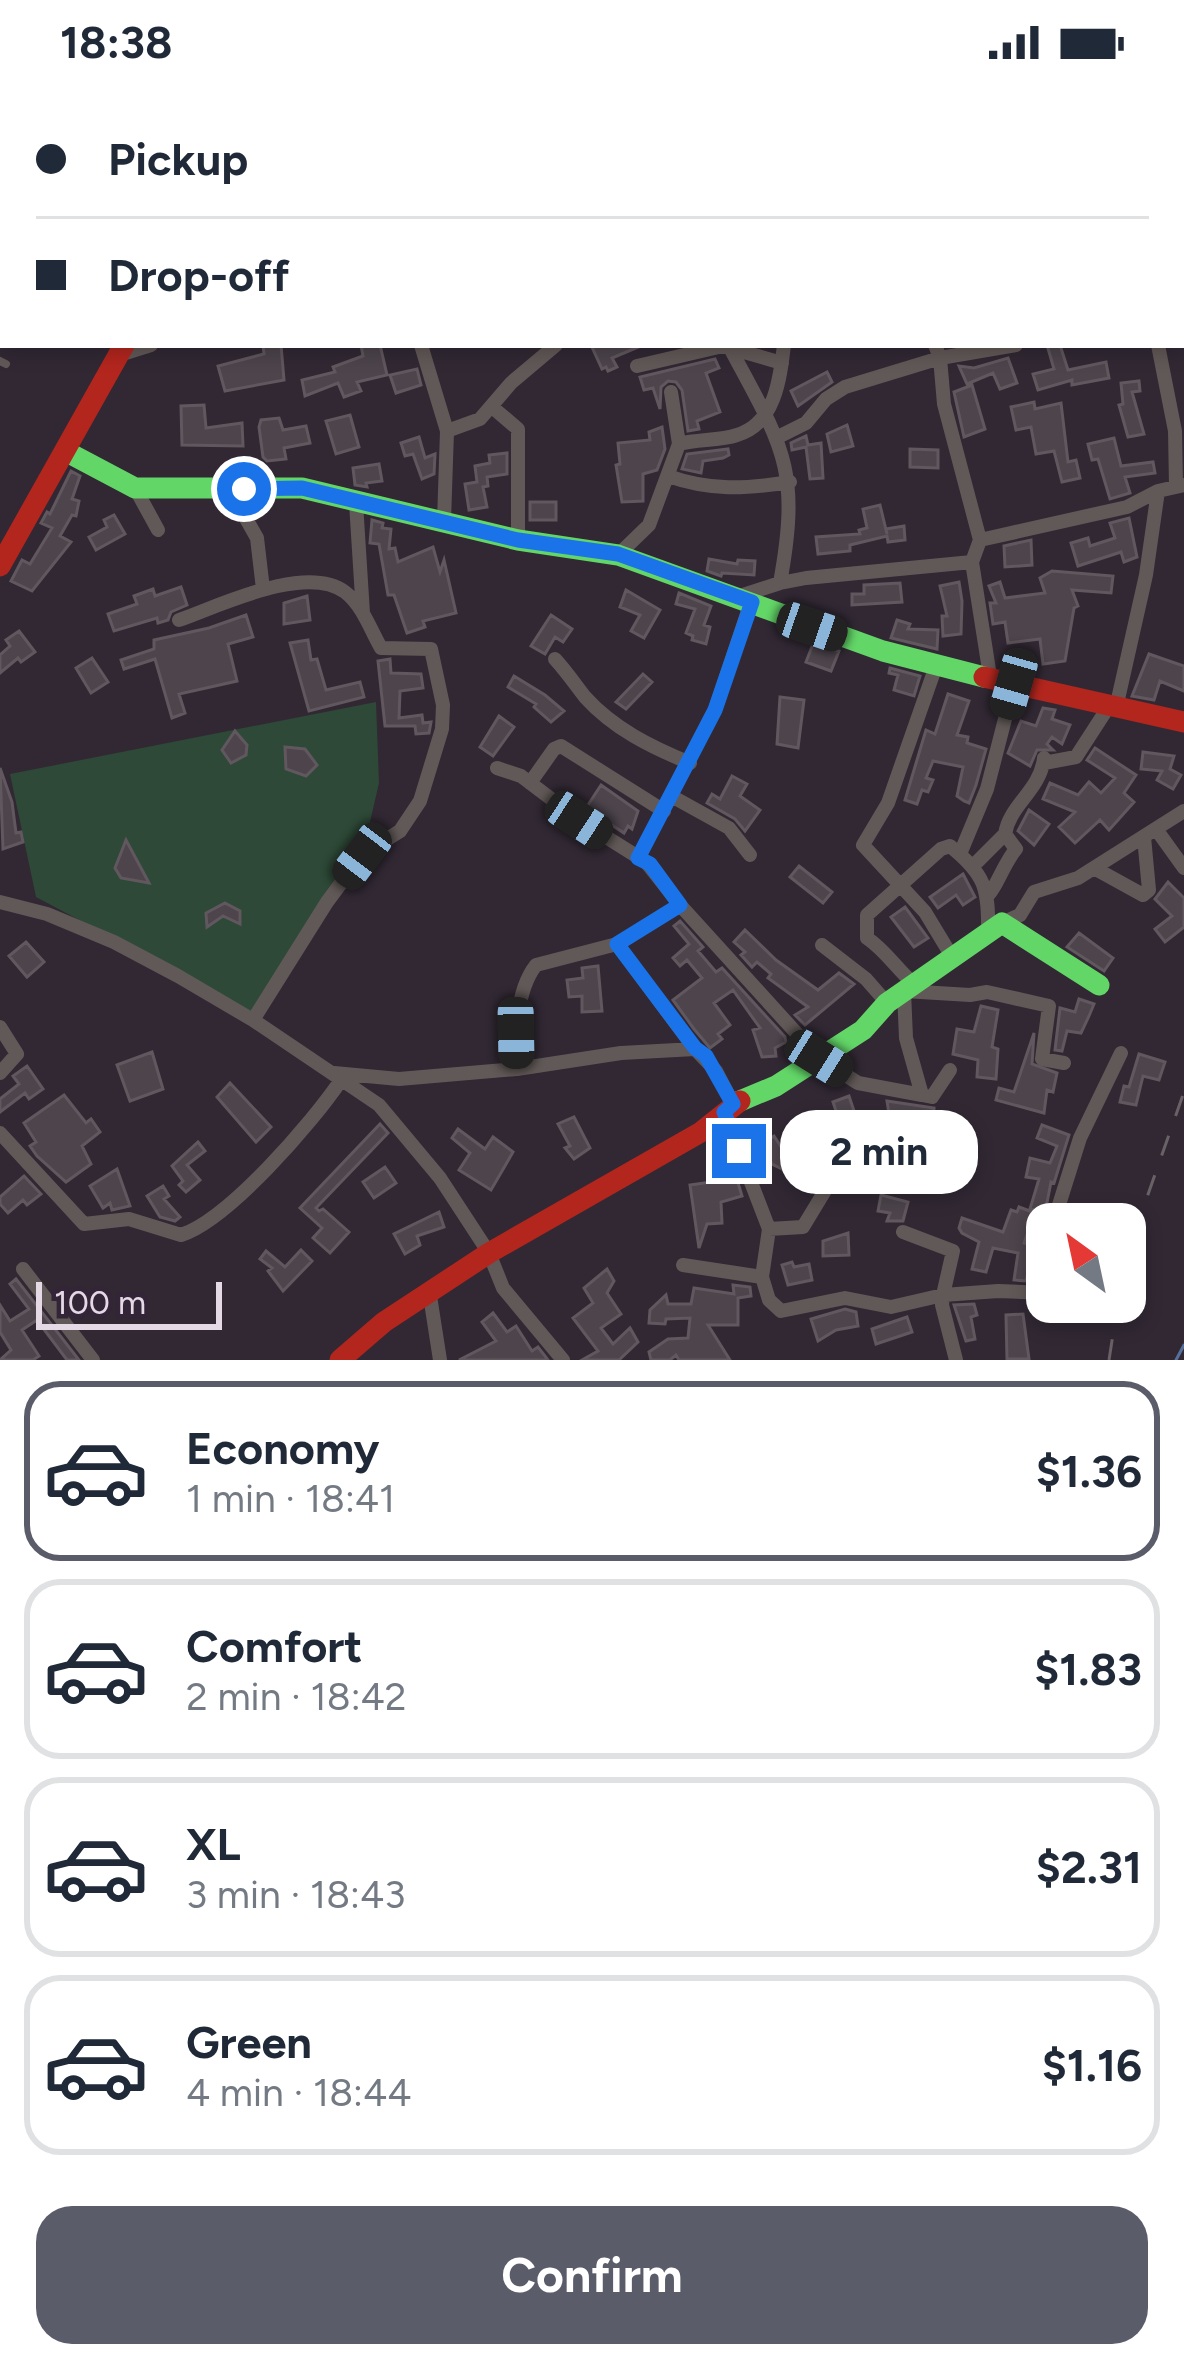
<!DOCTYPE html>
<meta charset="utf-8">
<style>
:root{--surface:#fff;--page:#f2f2f3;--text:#1f2937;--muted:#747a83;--line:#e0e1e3;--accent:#5b5c69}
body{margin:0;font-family:Figtree,sans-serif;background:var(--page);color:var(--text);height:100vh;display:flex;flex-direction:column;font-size:45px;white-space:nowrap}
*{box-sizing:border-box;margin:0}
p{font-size:39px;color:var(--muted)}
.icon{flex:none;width:66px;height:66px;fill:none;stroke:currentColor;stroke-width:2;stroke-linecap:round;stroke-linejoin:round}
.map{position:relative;height:1276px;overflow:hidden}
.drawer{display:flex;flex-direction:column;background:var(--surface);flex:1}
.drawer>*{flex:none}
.top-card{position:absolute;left:0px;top:0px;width:1185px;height:264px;box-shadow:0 6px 18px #0003;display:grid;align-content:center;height:264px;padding:0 36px;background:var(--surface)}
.needle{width:78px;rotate:327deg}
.buttons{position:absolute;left:1026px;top:1119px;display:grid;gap:24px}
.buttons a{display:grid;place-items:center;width:120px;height:120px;border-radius:24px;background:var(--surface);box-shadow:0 6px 18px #0003;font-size:60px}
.scale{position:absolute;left:36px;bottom:30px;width:186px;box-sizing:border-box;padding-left:12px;border:6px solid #e4d9e5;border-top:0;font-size:33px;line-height:42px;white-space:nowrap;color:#e4d9e5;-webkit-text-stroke:9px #342437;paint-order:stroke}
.end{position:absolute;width:54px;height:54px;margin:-27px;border:15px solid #1a73e8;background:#fff;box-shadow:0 0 0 6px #fff}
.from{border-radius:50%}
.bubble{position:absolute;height:84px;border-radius:36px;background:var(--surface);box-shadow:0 6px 18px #0003;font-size:39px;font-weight:700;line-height:84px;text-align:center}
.car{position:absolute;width:36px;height:72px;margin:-36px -18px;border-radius:15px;box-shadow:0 0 9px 3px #0007;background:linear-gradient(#222 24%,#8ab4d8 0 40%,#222 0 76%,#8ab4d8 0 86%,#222 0)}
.top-card b{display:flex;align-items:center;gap:42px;height:114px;font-size:45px}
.top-card b+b{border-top:3px solid var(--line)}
.top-card i{width:30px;height:30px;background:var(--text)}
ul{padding:21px 0 0;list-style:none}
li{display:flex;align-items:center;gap:36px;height:180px;margin:0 24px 18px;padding:0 12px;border:6px solid var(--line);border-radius:36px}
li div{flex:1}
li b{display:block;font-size:45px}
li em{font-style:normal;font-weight:700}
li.selected{border-color:var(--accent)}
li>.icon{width:108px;height:108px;stroke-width:1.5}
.cta{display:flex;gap:24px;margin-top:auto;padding:24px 36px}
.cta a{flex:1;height:138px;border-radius:36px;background:var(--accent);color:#fff;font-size:48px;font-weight:700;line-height:138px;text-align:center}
.status{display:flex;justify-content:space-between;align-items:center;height:84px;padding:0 60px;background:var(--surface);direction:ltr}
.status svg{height:33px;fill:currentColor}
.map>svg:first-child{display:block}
</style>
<div class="status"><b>18:38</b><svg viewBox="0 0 49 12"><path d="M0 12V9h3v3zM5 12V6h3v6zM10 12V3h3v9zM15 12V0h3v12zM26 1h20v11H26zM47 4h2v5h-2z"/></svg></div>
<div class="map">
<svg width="1184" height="1276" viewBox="0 0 1184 1276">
<rect width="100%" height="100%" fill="#312833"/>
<path fill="#2e4937" d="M376,618L379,699L370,738L256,930L36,813L10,690Z"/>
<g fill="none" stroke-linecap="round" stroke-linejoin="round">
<path stroke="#55719b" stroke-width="3" d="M1176,1276L1184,1261"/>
</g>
<path fill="#4d444c" stroke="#61575e" stroke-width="3" d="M263,261H281L284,296L225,307L218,282L264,270Z
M361,261H380L387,291L357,298L361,307L344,313L338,299L305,312L302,296L335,288L333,283L363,272Z
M591,261H643L612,274L617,283L608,287L606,283L602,285Z
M1047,261H1060L1068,286L1106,278L1109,294L1072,301V296L1038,306L1033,290L1054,285Z
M1008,274L1017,299L1000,305L993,289L967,300L959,282L974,284Z
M715,275L719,284L706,289L720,328L697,337L699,345L688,347L682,306L676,298L668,297L661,303L660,325L653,304L644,306L640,293Z
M417,285L421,301L396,309L390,291Z
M827,288L832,298L798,322L791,307Z
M1139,297L1140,307L1132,308L1144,350L1128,353L1119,321L1123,320L1121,299Z
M972,301L985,345L964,353L954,308Z
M1034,318L1035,325L1061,319L1068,378L1076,376L1080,394L1062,398L1054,367L1036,370L1031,343L1016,346L1011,323Z
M204,321L206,344L242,339L243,362L182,361L181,322Z
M350,331L359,363L336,370L326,337Z
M279,334L283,346L306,342L310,359L284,364L286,375L267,377L263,373L259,343L261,336Z
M847,341L853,362L831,368L827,350Z
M662,343L665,365L657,386L643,390V417L622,418L616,381L620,380L618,359L650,356L649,348Z
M806,352L808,361L821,359L823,394L810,395L806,363L792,366L791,359Z
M419,353L425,374L435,370L434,390L422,395L413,370L405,372L401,359Z
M1114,354L1121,382L1153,378L1155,389L1125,393L1130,409L1110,415L1098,375L1092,376L1088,360Z
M728,365L729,371L723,374L703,377L701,389L682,385L687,370Z
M910,365L938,366V384L910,383Z
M507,369V390L487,393L488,402L483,403L487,423L469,426L465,400L477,398L475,382L490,379L489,371Z
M379,380L382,397L366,399L367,403L355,401L353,384Z
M71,387L80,392L72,415L79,417L76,432L72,431L60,452L71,458L32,507L11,497L22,476L30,480L52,444L41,439L47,428L50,430Z
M530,418H556V436H530Z
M880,421L887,450L886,445L904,442L905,456L888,458L887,452L850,461V467L818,470L816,453L860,450L859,446L867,444L863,425Z
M114,431L125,450L96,466L89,453L107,443L104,436Z
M1129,434L1137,473L1124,478L1121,468L1078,482L1071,459L1088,454L1090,462L1115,454L1110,439Z
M372,436L383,439L382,444L391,445L389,465L395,464L398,478L433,463L440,488L444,476L456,529L423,537L425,543L407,549L394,511H388L379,460L370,459Z
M1031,456L1032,481L1005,483L1004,462Z
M709,475L737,480L738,476L755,477L754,491L722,489L721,492L707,487Z
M1052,487L1113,492L1111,509L1072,506L1078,522L1074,524L1065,577L1043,580L1040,555L1008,559L1005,538L993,540L990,519H996L989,502L1000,498L1005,514L1045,509L1040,494Z
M959,498L962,517L961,550L943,552L942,532H947L940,502Z
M900,499L902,518L852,521V510H864V501Z
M181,503L187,521L171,528L168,536L158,539L157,534L114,547L108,530L137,520L134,512L153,505L155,512Z
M626,506L660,526L644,554L631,547L640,531L620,523Z
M679,509L711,522L704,541L710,543L706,560L692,556L693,552L686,549L695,525L676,520Z
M307,512L310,536L284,540V519Z
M246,531L253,553L228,560L237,597L179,610L185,629L172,634L155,575L124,585L121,576L154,565V556L209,544Z
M551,531L572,545L563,558L555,553L545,570L531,562Z
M897,536L910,540L908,545L938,546L937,565L891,554Z
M19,547L35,568L21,578L18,574L0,589V571L10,562L6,556Z
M308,556L311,576L317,575L326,606L360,598L364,613L309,627L290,559Z
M813,560L839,567L831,587L806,578Z
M1149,570L1184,582V607L1160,597L1154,616L1132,612Z
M92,574L108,598L91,609L76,584Z
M390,575L391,589L421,590L423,604L400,607L399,634L422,631L423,639L431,638L429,649L416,650L415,642H385L378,577Z
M890,584L920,592L914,612L894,606L898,591L889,589Z
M643,590L652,598L626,625L616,618Z
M514,592L545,611L564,627L551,638L534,623L536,620L508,603Z
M948,610L969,617L957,651L968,653L967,659L986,665L976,701L969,719L964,717L957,712L963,683L933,677L926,694L933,696L928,708L922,706L917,720L905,716L926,646L935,650Z
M780,613L804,616L798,664L777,660Z
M1043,624L1055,626L1052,635L1070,641L1062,660L1052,653L1047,660L1053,666H1037L1030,682L1008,669L1021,637L1036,642Z
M499,632L514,643L493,672L480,663Z
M235,647L247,661L246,671L231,679L222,666Z
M285,663L305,665L317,681L306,692L286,685Z
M1095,664L1136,691L1124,709L1134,718L1109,746L1100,736L1075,759L1059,743L1075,728L1043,715L1050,699L1078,711L1089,698L1101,709L1115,694L1087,676Z
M1143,668L1174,672L1170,685L1181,691L1173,705L1157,696L1162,687L1141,685Z
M0,684L12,718L16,749L21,748L23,758L3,765Z
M732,692L747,700L740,712L760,726L745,747L735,735L707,719L712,710L720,715Z
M601,701L638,727L632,745L628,742L624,749L586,724Z
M1029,726L1049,740L1034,761L1018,747Z
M126,756L149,799L121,794L115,784Z
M799,782L832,808L823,819L790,793Z
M963,790L975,813L963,821L956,811L938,824L930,813Z
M1168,798L1184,814V843L1165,858L1155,845L1172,832L1155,815Z
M225,819L240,827V840L223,832L207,843L206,829Z
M905,823L928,854L914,863L891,833Z
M680,837L703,863L698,867L716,888L722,884L785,953L786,958L775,964L776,972L762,973L753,946L760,944L733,906L714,919L730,941L718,950L722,955L710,964L694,945L673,916L702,894L687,876L680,882L673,874L689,860L674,842Z
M745,846L776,876L818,906L839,889L854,900L805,941L795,931L808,923L768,894L771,890L757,878L752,883L741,871L745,868L734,858Z
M1079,849L1113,874L1104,887L1067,863Z
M26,858L44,878L27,893L9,872Z
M598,882L602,927L582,928V912L569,913L567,896L583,894L582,884Z
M1079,915L1094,920L1089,932L1081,949L1067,947L1062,967L1055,966L1060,924L1075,928Z
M981,922L998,926L992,963L998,965L996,995L977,993L978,976L953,970L957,945L974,948Z
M1034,949L1032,980L1057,989L1053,1008L1047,1006L1044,1029L996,1016L999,1004L1014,1008Z
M152,968L163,1005L130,1017L117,981Z
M1139,970L1165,978L1159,996L1143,992L1136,1021L1120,1018L1124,1002L1129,1003Z
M27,982L43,1005L29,1015L25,1009L0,1028V1015L19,1000L13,992Z
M230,999L271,1043L256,1058L217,1013Z
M64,1011L86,1039L91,1035L100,1048L82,1062L91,1080L66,1098L37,1072L30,1062L36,1058L24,1039Z
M849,1012L867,1066L844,1076L840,1066L820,1090L830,1095L820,1096L811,1108L797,1099L807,1087L788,1072L809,1048L811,1051L840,1039L833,1018Z
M887,1017L934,1024L933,1041L919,1040L920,1055L893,1056Z
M574,1033L590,1064L574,1075L565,1064L570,1062L558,1040Z
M380,1040L388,1049L316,1124L319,1127L323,1125L349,1148L330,1169L313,1154L322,1144L300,1124Z
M1042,1041L1069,1051L1054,1099L1051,1098L1045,1129L1030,1125L1039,1095L1026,1093L1030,1074L1050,1079L1057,1062L1037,1054Z
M458,1045L485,1065L493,1053L513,1068L491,1106L459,1086L470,1069L452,1054Z
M774,1052L789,1075L784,1086L772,1080L761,1060Z
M198,1058L205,1067L187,1081L200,1096L186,1108L179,1101L183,1097L172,1082Z
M385,1083L396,1099L374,1114L363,1098Z
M117,1085L130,1122L112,1126L110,1119L103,1124L90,1102Z
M735,1089L742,1112L721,1118L722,1139L707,1140L699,1164L690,1101L718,1097Z
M24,1092L41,1110L27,1121L23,1116L8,1129L0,1120V1113Z
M163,1102L169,1112L164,1115L180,1133L175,1137L160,1133L147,1112Z
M881,1111L908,1118L903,1137H887L890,1129L878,1127Z
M1019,1123L1035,1129L1024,1159L1035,1162L1026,1197L1014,1196L1018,1169L993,1164L986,1188L972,1185L979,1158L962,1149L959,1144L962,1134L1003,1148L1011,1126L1017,1128Z
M439,1128L444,1143L417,1152L420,1161L405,1170L394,1150Z
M848,1149L849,1171L823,1172V1157Z
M301,1166L312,1177L283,1207L268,1187L272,1184L260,1175L266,1167L285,1183Z
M792,1178L794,1183L809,1180L812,1196L788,1201L782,1181Z
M607,1185L614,1197L607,1209L621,1230L601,1244L613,1260L630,1244L638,1258L619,1276H582L598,1267L573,1234L593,1219L584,1204Z
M16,1195L79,1276H67L37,1236L22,1246L39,1272L33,1276H0L11,1266L0,1248V1221L10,1237L29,1225L10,1200Z
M733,1201L750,1203L751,1212L738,1214V1241H708L730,1276H679L676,1271L670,1276H651L649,1268L668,1255L688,1254L690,1234L666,1235L665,1240L649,1239L650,1226L666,1211L668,1220H691L694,1204L734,1210Z
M974,1220L977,1231L971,1233L975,1255L966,1257L954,1221Z
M845,1225L856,1228L858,1242L836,1246L818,1257L811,1235Z
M493,1229L507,1248L516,1242L532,1267L538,1263L548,1276H459L496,1257L482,1238Z
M1023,1230L1029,1275H1007L1006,1231Z
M907,1233L912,1248L876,1260L872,1245Z"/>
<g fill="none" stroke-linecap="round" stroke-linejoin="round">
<path stroke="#615957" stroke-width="8" d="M0,277L6,280"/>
<path stroke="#615957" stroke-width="14" d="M487,0V3
M642,0L643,3
M1035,0V3
M863,3L867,0
M1182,25L1184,26
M0,40L3,44
M1182,188L1184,189
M421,261L447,347L444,437
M935,261L940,274L944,320L980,456
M1158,261L1175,347L1176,402
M730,264C783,363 801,384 780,499
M119,271L151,261
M637,282L723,262L782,279
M492,323L518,345V456
M447,347L480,335L511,299L556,261
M778,353L806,339L826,315L845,303L940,274L1016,261
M679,360C698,355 719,357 737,351C775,340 780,295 784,261
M668,392C710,407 746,405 790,398
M135,404L158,446
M226,405L230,406L257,454L263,505
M356,419L363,529
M618,471L649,441L679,360L671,308
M737,513L780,499L806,494L972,478
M179,536C219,522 306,479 345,508C363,522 370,545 381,564L431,565L443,621L442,645L420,717L400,747L362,771L327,818L253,936
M555,575C566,587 575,600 585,613C614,645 651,663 690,679
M937,579L888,719L863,761L925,828L951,871
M990,592L972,478L980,456L1127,423L1158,407
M1116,624L1146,491L1158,407L1184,401
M1044,679L1076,673L1109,622
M530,699L554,665L561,662L664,727
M673,713L729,744L750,771
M1156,745L1184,784
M960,770L987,705L1014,600
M638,774L715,626L751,518
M973,782L1005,750
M1094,784L1143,811L1149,806L1144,753
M989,810C997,802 1004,779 1016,765L1005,750C1010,720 1040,707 1044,674
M0,818L47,830L114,858L178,892L253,936L379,1021L440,1094L489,1169L503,1204L563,1276
M680,821L819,974L858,999L922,1011
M1002,839L1020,831L1034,808L1078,794L1184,727
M617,860L695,965
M822,861L866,895L887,919
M913,899C896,884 886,867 867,854V831L941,765L950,762C985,790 989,805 988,848
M0,943L17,970L0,989
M517,985L621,969L695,965L716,987L733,1020
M950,986L932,1013L922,1011L906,954L904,907L970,911L987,908L1049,922L1042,975L1064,979
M334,989L399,995L517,985C516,952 515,908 536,881L617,860L680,821L646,778L579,736L521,692L497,684
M724,1028L769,1145L762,1193
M0,1049L84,1140L129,1135L181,1151C228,1136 313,1038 341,996
M1053,1140L1080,1054L1121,969
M769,1145L803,1143L826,1105
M903,1148L953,1167L943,1211L998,1207L1047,1209
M683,1181L762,1193L769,1216L781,1227L845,1214L891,1223L943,1211L942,1221L956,1276
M23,1185L93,1276
M1035,1209L1047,1162
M430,1212L440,1276
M1102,1218L1116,1226"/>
<path stroke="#63d668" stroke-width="21" d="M271,3L273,0
M67,368L135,404H302L518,456L618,471L883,567L984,593
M740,1017L776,1002L863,946L887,919L1002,839L1099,901"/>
<path stroke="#b3261e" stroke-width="21" d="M0,482L124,261
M984,593L1184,638
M340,1276L384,1238L489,1169L701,1048L740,1017"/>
<path stroke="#686165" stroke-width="3" stroke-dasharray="21 21" stroke-linecap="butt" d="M1125,1192L1145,1119L1184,1008
M1109,1276L1118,1218"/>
</g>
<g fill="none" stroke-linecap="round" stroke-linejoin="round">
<path stroke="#1a73e8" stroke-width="15" d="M244,405L302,404L518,456L618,470L752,518L715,626L638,774L650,780L680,821L617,860L695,964L706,972L733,1020L724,1028L739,1067"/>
</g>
</svg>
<div class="buttons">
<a><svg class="needle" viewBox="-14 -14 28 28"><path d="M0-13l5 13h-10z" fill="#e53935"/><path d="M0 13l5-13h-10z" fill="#747a83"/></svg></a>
</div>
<div class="scale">100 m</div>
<i class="end from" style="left:244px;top:405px"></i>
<i class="end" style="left:739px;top:1067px"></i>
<div class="bubble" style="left:780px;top:1026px;width:198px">2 min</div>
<i class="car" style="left:812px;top:543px;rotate:109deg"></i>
<i class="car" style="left:1014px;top:600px;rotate:196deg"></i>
<i class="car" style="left:579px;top:736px;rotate:123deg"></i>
<i class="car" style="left:362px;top:772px;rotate:217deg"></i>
<i class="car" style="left:516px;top:949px;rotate:179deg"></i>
<i class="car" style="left:819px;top:974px;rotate:122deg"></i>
<div class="top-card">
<b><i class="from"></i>Pickup</b>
<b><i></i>Drop-off</b>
</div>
</div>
<section class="drawer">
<ul>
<li class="selected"><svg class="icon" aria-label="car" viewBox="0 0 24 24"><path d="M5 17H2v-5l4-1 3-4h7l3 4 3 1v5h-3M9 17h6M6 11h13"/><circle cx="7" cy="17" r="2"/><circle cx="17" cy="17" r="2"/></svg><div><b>Economy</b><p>1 min · 18:41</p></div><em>$1.36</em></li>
<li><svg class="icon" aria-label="car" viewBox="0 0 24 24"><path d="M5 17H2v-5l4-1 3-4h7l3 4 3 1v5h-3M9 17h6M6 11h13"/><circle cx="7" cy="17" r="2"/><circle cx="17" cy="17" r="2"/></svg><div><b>Comfort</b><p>2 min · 18:42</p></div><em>$1.83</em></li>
<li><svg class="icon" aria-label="car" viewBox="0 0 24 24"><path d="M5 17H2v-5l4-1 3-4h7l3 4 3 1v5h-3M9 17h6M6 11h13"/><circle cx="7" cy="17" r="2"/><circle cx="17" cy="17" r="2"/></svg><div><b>XL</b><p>3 min · 18:43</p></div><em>$2.31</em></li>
<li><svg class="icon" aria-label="car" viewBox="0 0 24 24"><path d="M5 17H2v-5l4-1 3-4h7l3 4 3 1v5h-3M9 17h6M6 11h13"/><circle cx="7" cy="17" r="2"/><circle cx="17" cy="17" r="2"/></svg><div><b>Green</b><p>4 min · 18:44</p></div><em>$1.16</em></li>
</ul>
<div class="cta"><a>Confirm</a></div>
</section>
